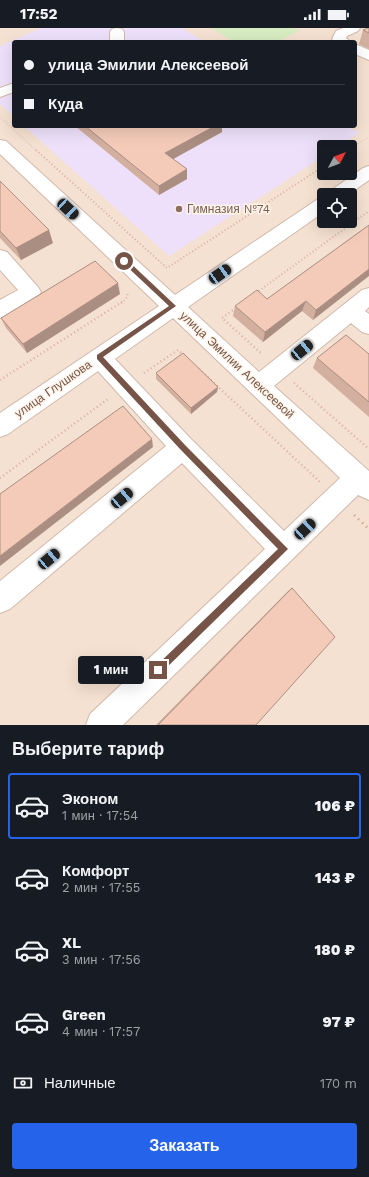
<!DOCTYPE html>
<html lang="ru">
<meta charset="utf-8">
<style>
:root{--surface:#171b24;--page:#242831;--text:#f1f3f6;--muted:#9ea1a6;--line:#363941;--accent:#2563eb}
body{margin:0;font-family:"Work Sans",sans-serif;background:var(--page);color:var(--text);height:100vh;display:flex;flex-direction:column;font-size:15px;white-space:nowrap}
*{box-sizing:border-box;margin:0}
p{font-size:13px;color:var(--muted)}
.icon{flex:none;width:22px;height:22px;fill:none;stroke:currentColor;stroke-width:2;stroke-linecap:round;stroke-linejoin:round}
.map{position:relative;height:697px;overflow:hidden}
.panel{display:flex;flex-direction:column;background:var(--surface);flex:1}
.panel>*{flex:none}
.hud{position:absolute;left:12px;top:12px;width:345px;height:88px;border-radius:4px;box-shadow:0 4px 16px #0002;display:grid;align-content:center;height:88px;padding:0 12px;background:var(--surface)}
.needle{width:26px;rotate:49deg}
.controls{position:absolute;left:317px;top:112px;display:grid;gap:8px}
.controls a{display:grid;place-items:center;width:40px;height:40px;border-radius:4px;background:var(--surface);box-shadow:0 4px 16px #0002;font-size:20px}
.end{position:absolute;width:18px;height:18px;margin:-9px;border:5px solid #775448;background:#fff;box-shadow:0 0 0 2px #fff}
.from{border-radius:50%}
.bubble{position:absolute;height:28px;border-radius:4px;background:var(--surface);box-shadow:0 4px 16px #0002;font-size:13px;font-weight:800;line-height:28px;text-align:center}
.car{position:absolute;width:12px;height:24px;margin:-12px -6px;border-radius:5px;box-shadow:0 0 3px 1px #0007;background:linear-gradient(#222 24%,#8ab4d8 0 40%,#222 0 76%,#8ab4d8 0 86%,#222 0)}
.hud b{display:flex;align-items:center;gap:14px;height:38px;font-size:15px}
.hud b+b{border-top:1px solid var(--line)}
.hud i{width:10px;height:10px;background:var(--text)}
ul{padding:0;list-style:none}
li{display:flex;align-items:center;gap:12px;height:66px;margin:0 8px 6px;padding:0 4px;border:2px solid transparent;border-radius:4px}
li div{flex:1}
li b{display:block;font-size:15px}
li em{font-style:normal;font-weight:800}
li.on{border-color:var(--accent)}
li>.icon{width:36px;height:36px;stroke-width:1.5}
h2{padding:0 12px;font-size:18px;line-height:48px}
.pay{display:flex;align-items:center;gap:10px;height:44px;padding:0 12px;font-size:15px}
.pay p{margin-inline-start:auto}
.cta{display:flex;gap:8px;margin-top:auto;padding:8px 12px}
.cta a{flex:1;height:46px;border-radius:4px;background:var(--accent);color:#fff;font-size:16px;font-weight:800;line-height:46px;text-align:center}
.status{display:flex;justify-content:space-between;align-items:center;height:28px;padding:0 20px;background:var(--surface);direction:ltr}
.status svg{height:11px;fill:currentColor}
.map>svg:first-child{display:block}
</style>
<div class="status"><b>17:52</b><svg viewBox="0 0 49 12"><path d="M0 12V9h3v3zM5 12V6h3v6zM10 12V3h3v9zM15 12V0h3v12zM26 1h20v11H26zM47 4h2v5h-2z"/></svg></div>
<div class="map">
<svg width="369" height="697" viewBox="0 0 369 697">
<rect width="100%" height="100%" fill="#fdf1e3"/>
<path fill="#f5e1d1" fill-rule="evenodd" d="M0,0H369V697H0ZM14,14H355V98H14ZM324,119H350V145H324ZM324,167H350V193H324Z"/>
<path fill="#eee0fa" d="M41,0H182L205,14H14V89L0,76V18Z
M24,98H347L359,105L338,119H324V128L169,228Z"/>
<path fill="#d7ecc1" d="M211,0H293L299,3L277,14H235Z"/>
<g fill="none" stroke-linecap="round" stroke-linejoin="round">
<defs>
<path id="minor" d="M117,0L122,1L124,4V14H110V4L112,1Z
M343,0H360L358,3L347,8L346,10L351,14H335L332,11L336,3Z
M355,16L369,22V32L355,26Z
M14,55V64L0,69V60Z
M0,112L6,113L175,267L318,171L324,169V184L188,279L259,344L362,262L369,260V279L365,283L369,286V306L362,304L351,295L274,358L369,443V472L358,467L123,697H86L90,686L265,521L182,435L10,581L0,585V553L166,418L98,343L8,406L0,409V385L159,278L0,126ZM173,290L340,450L284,503L191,411L115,331Z
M369,138V152L348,167H327L330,163L363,140Z
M0,222L7,224L38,259L41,264C35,274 11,286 0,290V272L18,262L0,242Z"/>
</defs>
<use href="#minor" stroke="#d1b9ac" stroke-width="2"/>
<path stroke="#d9ae9c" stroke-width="1.5" stroke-dasharray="0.5 2" stroke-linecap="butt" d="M0,89L37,123
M350,121L369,109"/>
<path stroke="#d9ae9c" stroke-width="2" stroke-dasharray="1 2.5" stroke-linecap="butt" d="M36,122L167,240L324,138
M256,265L369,183
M121,275L126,271L128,265"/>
<path stroke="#d9ae9c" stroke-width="2.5" stroke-dasharray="1 3" stroke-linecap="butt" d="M236,280L222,290L262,326
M199,341L320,454
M144,345L178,322L184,327
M0,352L122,274
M294,355L369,421
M0,450L108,371"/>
<path stroke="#d9ae9c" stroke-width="3" stroke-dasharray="1.5 4" stroke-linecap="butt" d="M354,487L369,501"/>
<use href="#minor" fill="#fff" fill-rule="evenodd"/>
</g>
<path fill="#d2af9f" d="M369,0V21L359,16L363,2Z
M75,98H222V104L173,131L187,141V151L159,167Z
M0,153L53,215L21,232L0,210Z
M369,197L313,292L302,283L263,314L233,288L235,278L267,271Z
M120,266L27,325L6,300L1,290Z
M369,326V389L313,340L317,330Z
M156,345L217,364L191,386L156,351Z
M292,560L256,697H156L288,563Z"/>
<path fill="#ab8e82" d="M215,98H222V104L166,135L165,125Z
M187,141V151L159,167V158Z
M49,202L53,215L21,232L16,220Z
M369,241V248L313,292L316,282Z
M118,255L120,266L27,325L23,316Z
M306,273L302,283L263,314L265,304Z
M218,359L217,364L191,386V380Z
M152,411L153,419L0,538V528Z"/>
<path fill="#f4cbb9" stroke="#ab8e82" d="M368,0H369V5L363,2Z
M85,98H215L165,125L187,141L159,158Z
M0,153L49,202L16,220L0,203Z
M369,197V241L316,282L306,273L265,304L235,278L257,262L267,271Z
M95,233L118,255L23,316L1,290Z
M346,307L369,326V374L317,330Z
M183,325L218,359L191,380L156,345Z
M123,378L152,411L0,528V466Z
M292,560L335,609L256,697H158Z"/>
<path fill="#775448" d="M122,231H126L176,278L103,329L185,417L288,521L161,645L158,646L155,645L154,642L155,639L278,521L180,421L97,331V327L169,278L122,234Z"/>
<circle fill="#8d6e63" stroke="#fff5ea" stroke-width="1.5" cx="179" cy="181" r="4"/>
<g text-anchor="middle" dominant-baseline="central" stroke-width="3" stroke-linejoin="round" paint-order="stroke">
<g font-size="12" fill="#785e54" stroke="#fff5ea" text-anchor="start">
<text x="187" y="181">Гимназия №74</text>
</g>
<g font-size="12" fill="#775448" stroke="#fff5ea">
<text transform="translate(237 337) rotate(43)">улица Эмилии Алексеевой</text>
<text transform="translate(53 361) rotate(-35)">улица Глушкова</text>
</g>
</g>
</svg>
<div class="controls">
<a><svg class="needle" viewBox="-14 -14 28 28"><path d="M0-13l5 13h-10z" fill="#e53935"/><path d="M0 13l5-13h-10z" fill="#9ea1a6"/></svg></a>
<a><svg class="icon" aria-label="locate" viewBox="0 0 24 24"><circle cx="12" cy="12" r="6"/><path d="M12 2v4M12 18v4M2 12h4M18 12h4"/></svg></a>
</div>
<i class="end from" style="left:124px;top:233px"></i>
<i class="end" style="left:158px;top:642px"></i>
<div class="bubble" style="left:78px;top:628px;width:66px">1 мин</div>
<i class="car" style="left:68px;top:181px;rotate:133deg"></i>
<i class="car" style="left:220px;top:246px;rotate:56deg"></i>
<i class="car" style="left:302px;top:322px;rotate:51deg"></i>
<i class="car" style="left:122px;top:470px;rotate:50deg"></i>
<i class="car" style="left:305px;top:501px;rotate:47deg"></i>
<i class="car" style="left:49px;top:531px;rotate:50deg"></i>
<div class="hud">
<b><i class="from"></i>улица Эмилии Алексеевой</b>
<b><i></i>Куда</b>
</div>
</div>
<section class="panel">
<h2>Выберите тариф</h2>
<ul>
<li class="on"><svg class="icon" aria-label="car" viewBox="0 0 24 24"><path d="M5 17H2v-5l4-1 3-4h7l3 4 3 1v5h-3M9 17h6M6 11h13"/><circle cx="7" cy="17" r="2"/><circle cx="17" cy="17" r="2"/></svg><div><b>Эконом</b><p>1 мин · 17:54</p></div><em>106 ₽</em></li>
<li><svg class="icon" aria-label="car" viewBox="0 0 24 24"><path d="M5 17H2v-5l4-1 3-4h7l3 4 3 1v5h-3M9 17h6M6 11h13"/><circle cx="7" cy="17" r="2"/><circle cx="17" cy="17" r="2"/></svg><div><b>Комфорт</b><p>2 мин · 17:55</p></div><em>143 ₽</em></li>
<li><svg class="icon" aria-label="car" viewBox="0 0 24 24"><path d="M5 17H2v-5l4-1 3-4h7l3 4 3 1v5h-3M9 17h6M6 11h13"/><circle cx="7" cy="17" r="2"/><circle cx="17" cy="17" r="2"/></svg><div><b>XL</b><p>3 мин · 17:56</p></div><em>180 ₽</em></li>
<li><svg class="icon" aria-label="car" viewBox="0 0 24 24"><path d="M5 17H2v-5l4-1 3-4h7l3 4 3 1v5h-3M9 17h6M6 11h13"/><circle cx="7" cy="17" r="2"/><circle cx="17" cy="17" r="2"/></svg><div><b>Green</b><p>4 мин · 17:57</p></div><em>97 ₽</em></li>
</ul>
<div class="pay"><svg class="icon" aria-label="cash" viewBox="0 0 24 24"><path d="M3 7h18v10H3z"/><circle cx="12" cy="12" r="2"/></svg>Наличные<p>170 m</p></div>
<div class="cta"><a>Заказать</a></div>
</section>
